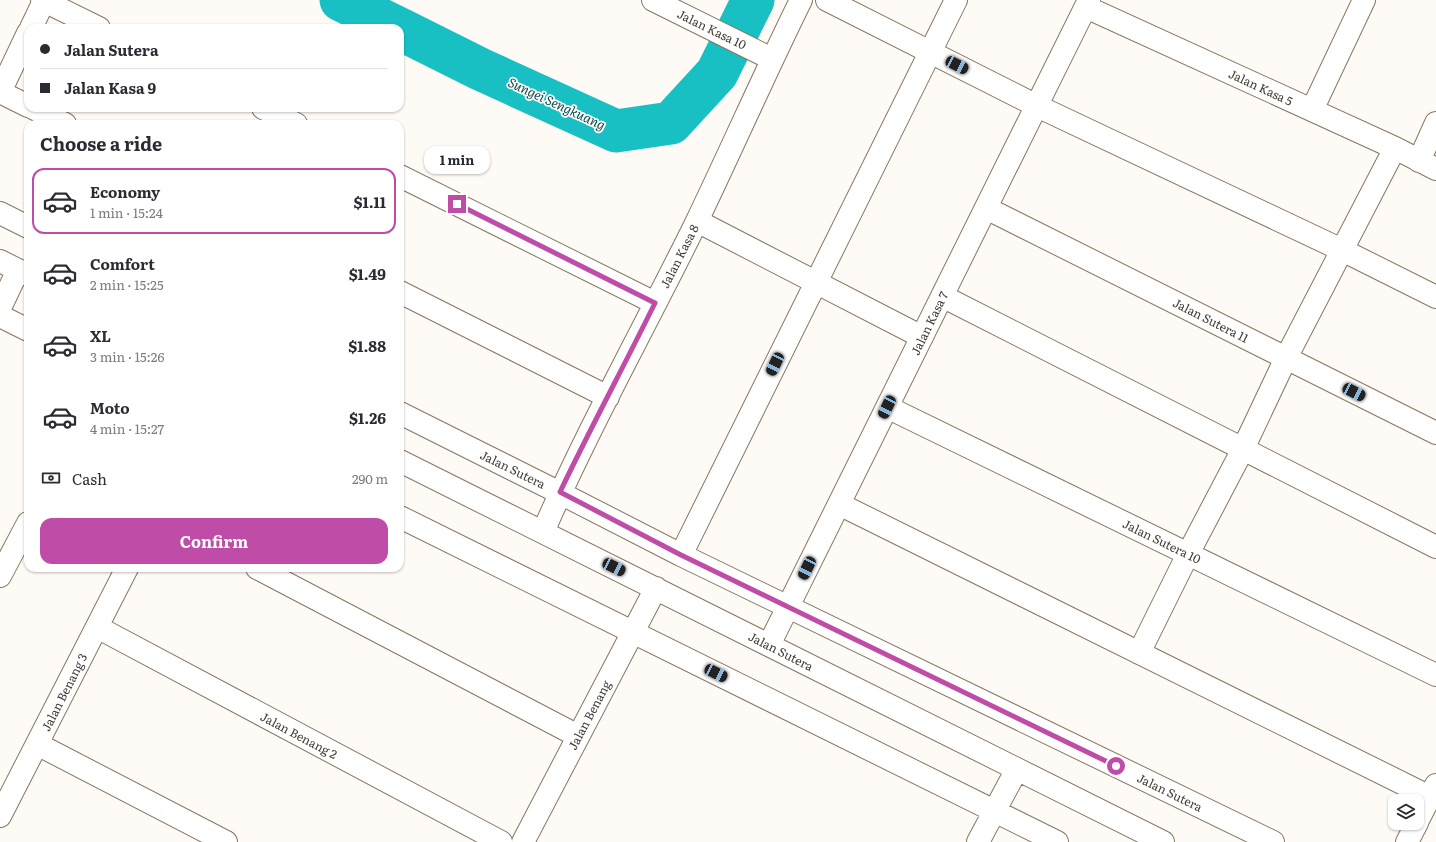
<!DOCTYPE html>
<meta charset="utf-8">
<style>
:root{--surface:#fff;--page:#f7f7f7;--text:#2b2b33;--muted:#7c7c81;--line:#e1e1e2;--accent:#bf4ca7}
body{margin:0;font-family:Literata,serif;background:var(--page);color:var(--text);height:100vh;display:flex;flex-direction:column;font-size:15px;white-space:nowrap}
*{box-sizing:border-box;margin:0}
p{font-size:13px;color:var(--muted)}
.icon{flex:none;width:22px;height:22px;fill:none;stroke:currentColor;stroke-width:2;stroke-linecap:round;stroke-linejoin:round}
.map{position:relative;flex:1;overflow:hidden}
.sheet{position:absolute;left:24px;top:120px;width:380px;height:452px;display:flex;flex-direction:column;background:var(--surface);border-radius:12px;box-shadow:0 1px 3px #0004}
.sheet>*{flex:none}
.banner{position:absolute;left:24px;top:24px;width:380px;height:88px;border-radius:12px;box-shadow:0 1px 3px #0004;display:grid;align-content:center;height:88px;padding:0 16px;background:var(--surface)}
.controls{position:absolute;left:1388px;top:794px;display:grid;gap:8px}
.controls a{display:grid;place-items:center;width:36px;height:36px;border-radius:8px;background:var(--surface);box-shadow:0 1px 3px #0004;font-size:20px}
.end{position:absolute;width:18px;height:18px;margin:-9px;border:5px solid #bf4ca7;background:#fff;box-shadow:0 0 0 2px #fff}
.from{border-radius:50%}
.bubble{position:absolute;height:28px;border-radius:12px;background:var(--surface);box-shadow:0 1px 3px #0004;font-size:13px;font-weight:700;line-height:28px;text-align:center}
.car{position:absolute;width:12px;height:24px;margin:-12px -6px;border-radius:5px;box-shadow:0 0 3px 1px #0007;background:linear-gradient(#222 24%,#8ab4d8 0 40%,#222 0 76%,#8ab4d8 0 86%,#222 0)}
.banner b{display:flex;align-items:center;gap:14px;height:38px;font-size:15px}
.banner b+b{border-top:1px solid var(--line)}
.banner i{width:10px;height:10px;background:var(--text)}
ul{padding:0;list-style:none}
li{display:flex;align-items:center;gap:12px;height:66px;margin:0 8px 6px;padding:0 8px;border:2px solid transparent;border-radius:12px}
li div{flex:1}
li b{display:block;font-size:15px}
li em{font-style:normal;font-weight:700}
li.selected{border-color:var(--accent)}
li>.icon{width:36px;height:36px;stroke-width:1.5}
h2{padding:0 16px;font-size:18px;line-height:48px}
.pay{display:flex;align-items:center;gap:10px;height:44px;padding:0 16px;font-size:15px}
.pay p{margin-inline-start:auto}
.cta{display:flex;gap:8px;margin-top:auto;padding:8px 16px}
.cta a{flex:1;height:46px;border-radius:12px;background:var(--accent);color:#fff;font-size:16px;font-weight:700;line-height:46px;text-align:center}
.map>svg:first-child{display:block}
</style>
<div class="map">
<svg width="1436" height="842" viewBox="0 0 1436 842">
<rect width="100%" height="100%" fill="#fefaf5"/>
<g fill="none" stroke-linecap="round" stroke-linejoin="round">
<path stroke="#18c0c3" stroke-width="43" d="M341,0L398,28
M400,29L480,69L616,131L671,123L717,73L753,0"/>
<defs>
<path id="minor" d="M42,0L99,28
M653,0L772,59
M827,0L1037,106L1342,250L1436,297
M1086,7L1395,148L1436,169
M31,28L44,1
M0,92L28,33
M0,92L28,106
M33,108L65,124
M263,108L296,124
M1312,110L1364,0
M1419,161L1436,123
M400,176L655,303
M986,208L1436,433
M0,213L28,227
M697,221L922,337
M0,261L28,275
M400,292L608,397
M942,296L1436,547
M0,308L18,270
M0,316L28,330
M887,407L1436,675
M400,413L560,493L681,555L1273,842
M400,461L1163,842
M839,504L1430,797
M400,517L1057,842
M543,532C589,426 646,325 697,221C732,148 765,73 801,0
M681,555L956,0
M257,568L578,736
M0,576L28,523
M97,627L501,842
M769,645L1089,0
M1139,653L1188,554L1243,449L1286,358L1395,148
M37,744L226,842
M0,816L127,568
M1417,822L1436,785
M523,842L656,588
M978,842L1017,769
M1407,842L1417,823"/>
</defs>
<use href="#minor" stroke="#89765f" stroke-width="24"/>
<use href="#minor" stroke="#fff" stroke-width="22"/>
</g>
<g fill="none" stroke-linecap="round" stroke-linejoin="round">
<path stroke="#bf4ca7" stroke-width="5" d="M457,204L655,303C624,366 590,429 560,492L681,555L1116,766"/>
</g>
<g text-anchor="middle" dominant-baseline="central" stroke-width="3.5" stroke-linejoin="round" paint-order="stroke">
<g font-size="12" fill="#433b31" stroke="#fff">
<text transform="translate(712 29) rotate(26)">Jalan Kasa 10</text>
<text transform="translate(1261 87) rotate(25)">Jalan Kasa 5</text>
<text transform="translate(679 256) rotate(-63)">Jalan Kasa 8</text>
<text transform="translate(1211 320) rotate(27)">Jalan Sutera 11</text>
<text transform="translate(929 323) rotate(-64)">Jalan Kasa 7</text>
<text transform="translate(513 469) rotate(26)">Jalan Sutera</text>
<text transform="translate(1162 541) rotate(26)">Jalan Sutera 10</text>
<text transform="translate(781 651) rotate(27)">Jalan Sutera</text>
<text transform="translate(64 692) rotate(-63)">Jalan Benang 3</text>
<text transform="translate(589 715) rotate(-62)">Jalan Benang</text>
<text transform="translate(299 735) rotate(28)">Jalan Benang 2</text>
<text transform="translate(1170 792) rotate(26)">Jalan Sutera</text>
</g>
<g font-size="13" font-style="italic" fill="#0b4c4d" stroke="#fff">
<text transform="translate(557 103) rotate(25)">Sungei Sengkuang</text>
</g>
</g>
</svg>
<div class="controls">
<a><svg class="icon" aria-label="layers" viewBox="0 0 24 24"><path d="M12 4l9 5-9 5-9-5zM3 14l9 5 9-5"/></svg></a>
</div>
<i class="end from" style="left:1116px;top:766px"></i>
<i class="end" style="left:457px;top:204px"></i>
<div class="bubble" style="left:424px;top:146px;width:66px">1 min</div>
<i class="car" style="left:957px;top:65px;rotate:117deg"></i>
<i class="car" style="left:775px;top:364px;rotate:206deg"></i>
<i class="car" style="left:1354px;top:392px;rotate:117deg"></i>
<i class="car" style="left:887px;top:407px;rotate:206deg"></i>
<i class="car" style="left:614px;top:567px;rotate:116deg"></i>
<i class="car" style="left:807px;top:568px;rotate:206deg"></i>
<i class="car" style="left:716px;top:673px;rotate:116deg"></i>
<div class="banner">
<b><i class="from"></i>Jalan Sutera</b>
<b><i></i>Jalan Kasa 9</b>
</div>
<section class="sheet">
<h2>Choose a ride</h2>
<ul>
<li class="selected"><svg class="icon" aria-label="car" viewBox="0 0 24 24"><path d="M5 17H2v-5l4-1 3-4h7l3 4 3 1v5h-3M9 17h6M6 11h13"/><circle cx="7" cy="17" r="2"/><circle cx="17" cy="17" r="2"/></svg><div><b>Economy</b><p>1 min · 15:24</p></div><em>$1.11</em></li>
<li><svg class="icon" aria-label="car" viewBox="0 0 24 24"><path d="M5 17H2v-5l4-1 3-4h7l3 4 3 1v5h-3M9 17h6M6 11h13"/><circle cx="7" cy="17" r="2"/><circle cx="17" cy="17" r="2"/></svg><div><b>Comfort</b><p>2 min · 15:25</p></div><em>$1.49</em></li>
<li><svg class="icon" aria-label="car" viewBox="0 0 24 24"><path d="M5 17H2v-5l4-1 3-4h7l3 4 3 1v5h-3M9 17h6M6 11h13"/><circle cx="7" cy="17" r="2"/><circle cx="17" cy="17" r="2"/></svg><div><b>XL</b><p>3 min · 15:26</p></div><em>$1.88</em></li>
<li><svg class="icon" aria-label="car" viewBox="0 0 24 24"><path d="M5 17H2v-5l4-1 3-4h7l3 4 3 1v5h-3M9 17h6M6 11h13"/><circle cx="7" cy="17" r="2"/><circle cx="17" cy="17" r="2"/></svg><div><b>Moto</b><p>4 min · 15:27</p></div><em>$1.26</em></li>
</ul>
<div class="pay"><svg class="icon" aria-label="cash" viewBox="0 0 24 24"><path d="M3 7h18v10H3z"/><circle cx="12" cy="12" r="2"/></svg>Cash<p>290 m</p></div>
<div class="cta"><a>Confirm</a></div>
</section>
</div>
